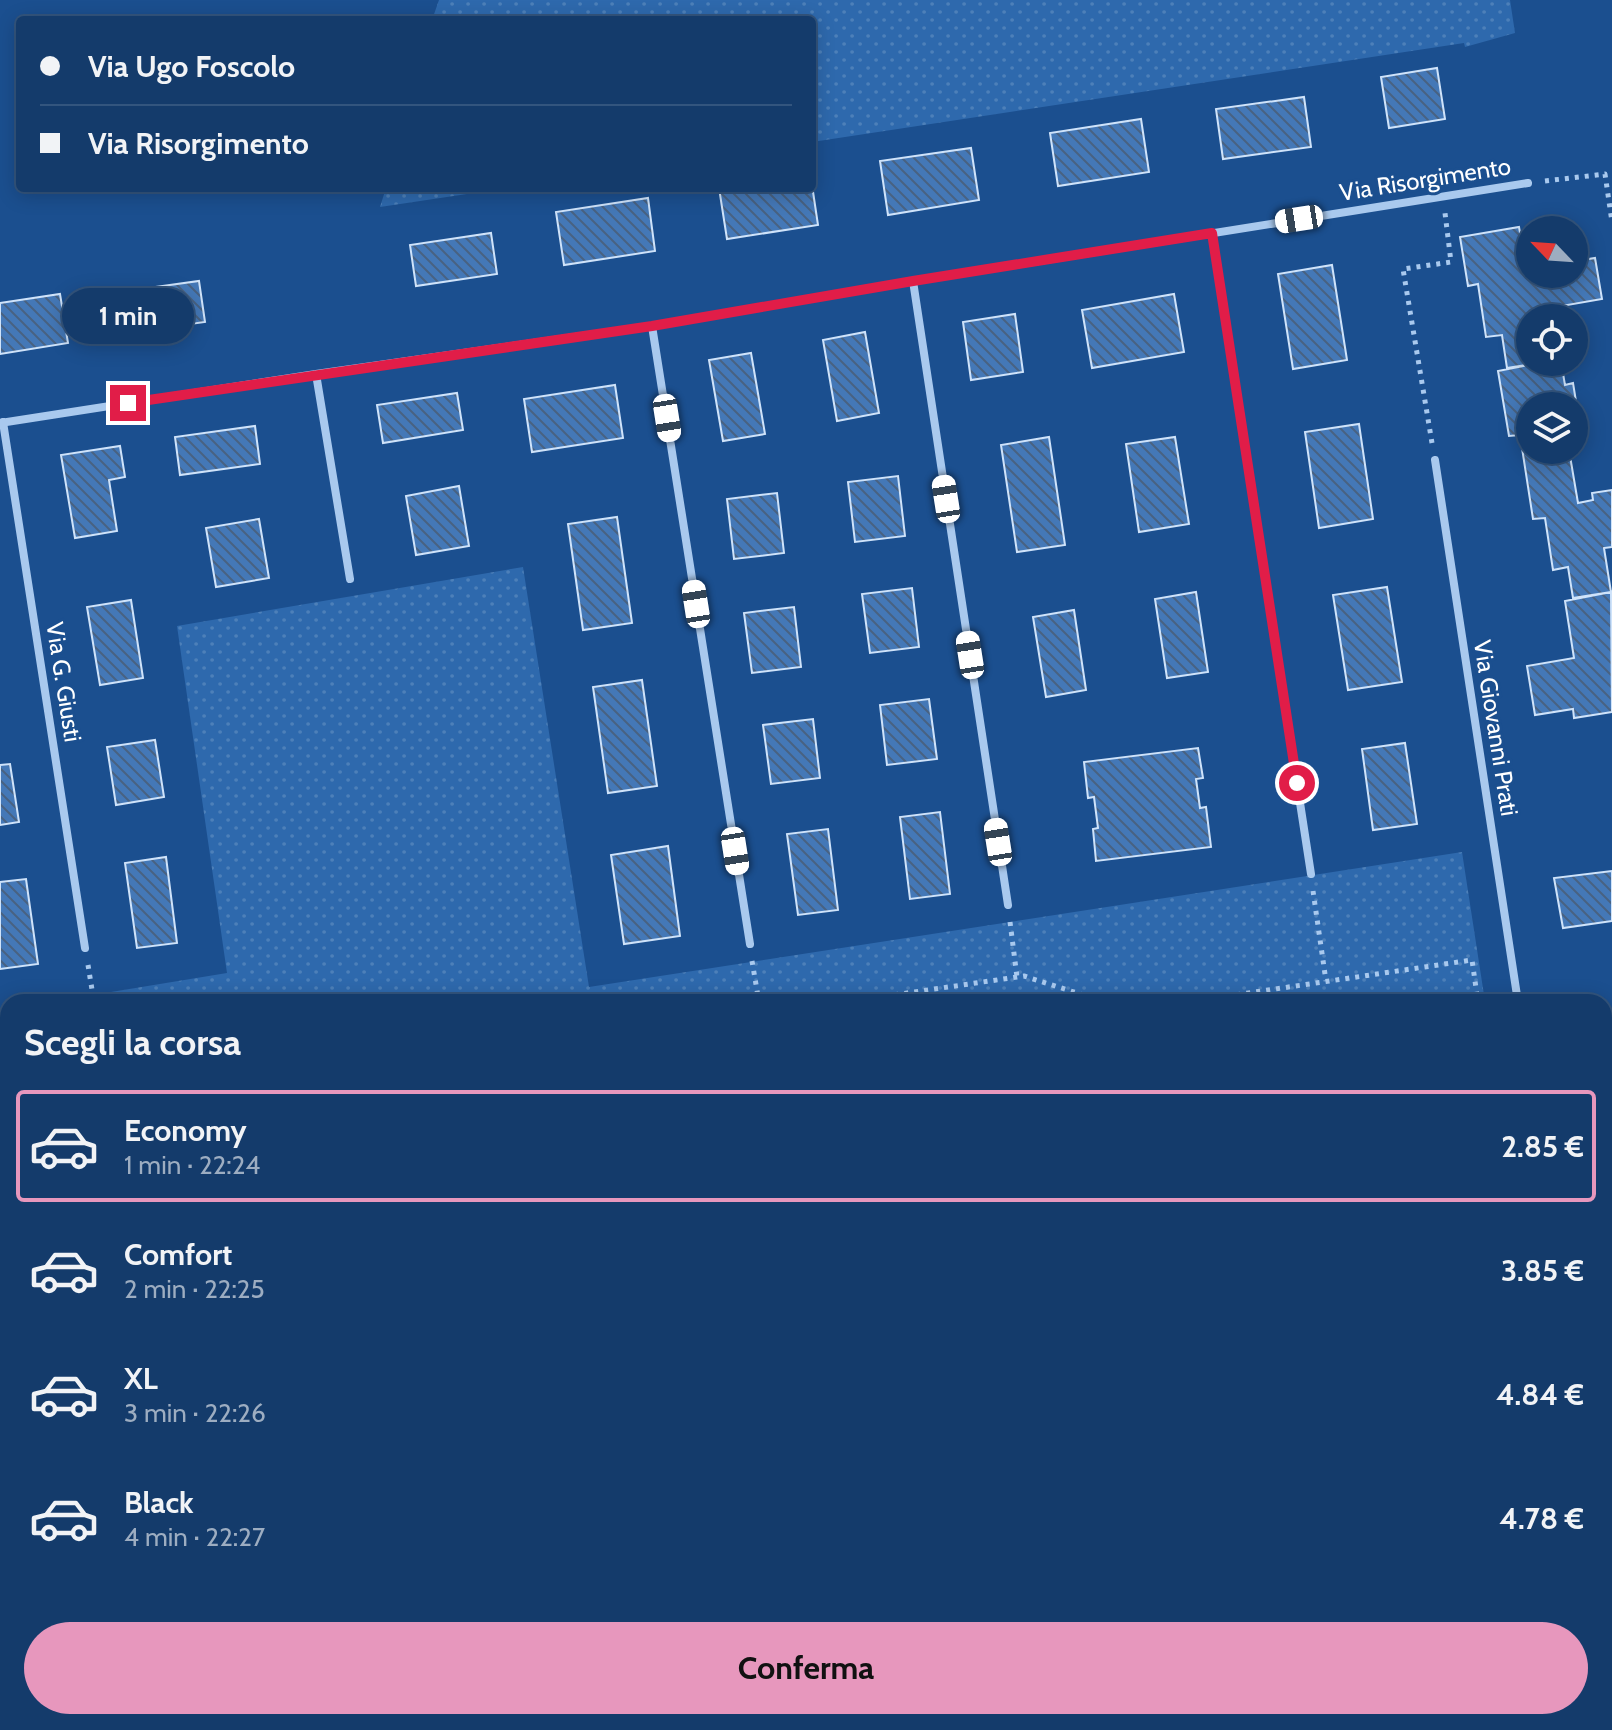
<!DOCTYPE html>
<html lang="it">
<meta charset="utf-8">
<style>
:root{--surface:#143b6b;--page:#214673;--text:#f1f3f6;--muted:#9dadc1;--line:#33557e;--accent:#e797bd}
body{margin:0;font-family:Cabin,sans-serif;background:var(--page);color:var(--text);height:100vh;display:flex;flex-direction:column;font-size:30px;white-space:nowrap}
*{box-sizing:border-box;margin:0}
p{font-size:26px;color:var(--muted)}
.icon{flex:none;width:44px;height:44px;fill:none;stroke:currentColor;stroke-width:2;stroke-linecap:round;stroke-linejoin:round}
.map{position:relative;flex:1;overflow:hidden}
.drawer{position:absolute;left:0px;top:994px;width:1612px;height:736px;display:flex;flex-direction:column;background:var(--surface);border-radius:24px 24px 0 0;box-shadow:0 4px 20px #0003,0 0 0 2px var(--line)}
.drawer>*{flex:none}
.guide{position:absolute;left:16px;top:16px;width:800px;height:176px;border-radius:8px;box-shadow:0 4px 20px #0003,0 0 0 2px var(--line);display:grid;align-content:center;height:176px;padding:0 24px;background:var(--surface)}
.needle{width:52px;rotate:295deg}
.fabs{position:absolute;left:1516px;top:216px;display:grid;gap:16px}
.fabs a{display:grid;place-items:center;width:72px;height:72px;border-radius:50%;background:var(--surface);box-shadow:0 4px 20px #0003,0 0 0 2px var(--line);font-size:40px}
.end{position:absolute;width:36px;height:36px;margin:-18px;border:10px solid #e11d48;background:#fff;box-shadow:0 0 0 4px #fff}
.from{border-radius:50%}
.bubble{position:absolute;height:56px;border-radius:28px;background:var(--surface);box-shadow:0 4px 20px #0003,0 0 0 2px var(--line);font-size:26px;font-weight:700;line-height:56px;text-align:center}
.car{position:absolute;width:24px;height:48px;margin:-24px -12px;border-radius:10px;box-shadow:0 0 6px 2px #0007;background:linear-gradient(#fff 24%,#345 0 40%,#fff 0 76%,#345 0 86%,#fff 0)}
.guide b{display:flex;align-items:center;gap:28px;height:76px;font-size:30px}
.guide b+b{border-top:2px solid var(--line)}
.guide i{width:20px;height:20px;background:var(--text)}
ul{padding:0;list-style:none}
li{display:flex;align-items:center;gap:24px;height:112px;margin:0 16px 12px;padding:0 8px;border:4px solid transparent;border-radius:8px}
li div{flex:1}
li b{display:block;font-size:30px}
li em{font-style:normal;font-weight:700}
li.on{border-color:var(--accent)}
li>.icon{width:72px;height:72px;stroke-width:1.5}
h2{padding:0 24px;font-size:36px;line-height:96px}
.primary-button{display:flex;gap:16px;margin-top:auto;padding:16px 24px}
.primary-button a{flex:1;height:92px;border-radius:48px;background:var(--accent);color:#111;font-size:32px;font-weight:700;line-height:92px;text-align:center}
.map>svg:first-child{display:block}
</style>
<div class="map">
<svg width="1612" height="1730" viewBox="0 0 1612 1730">
<defs>
<pattern id="park-dots" width="8" height="8" patternUnits="userSpaceOnUse" patternTransform="scale(2)"><rect width="8" height="8" fill="#2e69ad"/><path d="M2 2h.1M6 6h.1" fill="none" stroke="#4d80b9" stroke-width="1.8" stroke-linecap="round"/></pattern>
<pattern id="building-back-hatch" width="6" height="6" patternUnits="userSpaceOnUse" patternTransform="scale(2)"><rect width="6" height="6" fill="#4478b7"/><path d="M-1 5l2 2M0 0l6 6M5-1l2 2" fill="none" stroke="#486282"/></pattern>
</defs>
<rect width="100%" height="100%" fill="#1b4f8f"/>
<path fill="url(#park-dots)" d="M439,0H1510L1515,33L1465,47L1464,43L812,142V20H432Z
M386,188H507L380,207Z
M523,567L589,987L1462,852L1484,995L1437,1002H50L227,973L177,626Z
M8,1009V1102L0,1103V1010Z
M8,1428V1651L0,1653V1429Z"/>
<path fill="url(#building-back-hatch)" stroke="#cfe3fa" stroke-width="2" d="M1437,68L1445,119L1389,128L1381,77Z
M1304,97L1311,147L1223,159L1216,109Z
M1141,119L1149,172L1058,186L1050,133Z
M971,148L979,200L888,215L880,161Z
M812,185L818,225L727,239L719,188H812Z
M648,198L655,251L564,265L556,212Z
M1519,227L1525,260L1530,259V274H1574V252L1576,261L1595,258L1602,299L1544,309L1545,318H1530V362H1544L1507,368L1502,335L1486,337L1478,284L1468,286L1460,237Z
M491,233L497,274L416,286L410,245Z
M1332,265L1347,360L1293,369L1278,274Z
M199,281L205,322L125,333L119,292Z
M60,294L68,343L0,354V303Z
M1174,294L1184,352L1092,368L1082,310Z
M1015,314L1023,372L971,380L963,322Z
M865,332L879,413L837,421L823,340Z
M751,353L765,434L723,441L709,360Z
M1544,362H1561L1565,385L1573,383L1583,444L1574,446V406H1530V450H1569L1578,503L1593,500L1592,493L1612,490V547L1604,548L1611,592L1573,598L1568,567L1553,570L1545,518L1533,519L1520,435L1509,436L1498,371Z
M615,385L623,438L532,452L524,399Z
M457,393L463,430L383,443L377,405Z
M1359,424L1373,519L1319,528L1305,432Z
M255,426L260,464L180,475L175,437Z
M1049,437L1065,545L1017,552L1001,445Z
M1175,437L1189,524L1139,532L1126,444Z
M120,446L125,477L109,480L117,531L75,538L61,455Z
M898,476L905,536L855,542L848,482Z
M459,486L469,546L416,555L406,496Z
M777,493L784,553L734,559L727,499Z
M617,517L632,623L583,630L568,524Z
M259,519L269,578L216,587L206,528Z
M1387,587L1402,682L1348,690L1333,595Z
M912,588L919,647L870,653L862,594Z
M1196,592L1208,672L1167,678L1155,599Z
M1611,592L1612,712L1574,718L1573,709L1535,715L1527,666L1574,658L1565,601Z
M131,600L143,678L100,685L87,607Z
M794,607L801,667L752,673L744,613Z
M1074,610L1086,690L1046,697L1033,617Z
M642,680L657,786L608,793L593,687Z
M929,699L937,759L887,765L880,705Z
M813,719L820,778L771,784L763,725Z
M155,740L164,797L116,805L107,747Z
M1405,743L1417,824L1373,830L1362,749Z
M1198,748L1203,778L1196,779L1200,808L1206,807L1211,847L1096,861L1093,829L1098,828L1094,797L1088,798L1084,762Z
M10,764L19,822L0,825V765Z
M940,812L950,894L910,899L900,817Z
M828,829L838,910L798,915L787,834Z
M668,846L680,936L624,944L611,855Z
M166,857L177,943L137,948L125,863Z
M1612,871V921L1563,928L1554,878Z
M26,879L38,964L0,969V882Z
M8,1153V1195L0,1197V1154Z
M8,1332V1371L0,1372V1333Z
M1604,1366H1607L1608,1371H1612V1432L1604,1433Z
M888,1722H975L976,1730H860V1728L888,1725Z"/>
<g fill="none" stroke-linecap="round" stroke-linejoin="round">
<path stroke="#a9c9ee" stroke-width="5" stroke-dasharray="4 6" stroke-linecap="butt" d="M1545,181L1605,174L1612,222
M1432,443L1403,269L1451,262L1445,213
M1313,891L1326,981
M1010,922L1017,977
M752,961L759,1002
M88,965L94,1002
M845,1002L1024,976L1105,1002
M1187,1002L1472,960L1478,1002
M0,1058L8,1056
M1604,1199L1612,1195
M0,1624L8,1623
M1465,1722L1466,1730
M1396,1730V1722
M1559,1730L1567,1722"/>
<path stroke="#a9c9ee" stroke-width="8" d="M1212,233L1311,874
M913,281L1008,905
M652,326L750,944
M316,374L350,579
M3,422L85,948
M0,423L316,374L652,326L913,281L1528,183
M1435,460L1518,1002
M0,1266L8,1265
M1612,1472H1610L1612,1491
M396,1722L397,1730
M1294,1722L1295,1730"/>
<path stroke="#d6e6fa" stroke-width="16" d="M1604,1248L1612,1244
M0,1679L8,1678"/>
</g>
<g fill="none" stroke-linecap="round" stroke-linejoin="round">
<path stroke="#e11d48" stroke-width="10" d="M128,403L652,326L913,281L1212,233L1297,783"/>
</g>
<g text-anchor="middle" dominant-baseline="central" stroke-width="6" stroke-linejoin="round" paint-order="stroke">
<g font-size="24" fill="#fff" stroke="#1b4f8f">
<text transform="translate(1425 179) rotate(-9)">Via Risorgimento</text>
<text transform="translate(64 682) rotate(81)">Via G. Giusti</text>
<text transform="translate(1496 728) rotate(81)">Via Giovanni Prati</text>
</g>
</g>
</svg>
<div class="fabs">
<a><svg class="needle" viewBox="-14 -14 28 28"><path d="M0-13l5 13h-10z" fill="#e53935"/><path d="M0 13l5-13h-10z" fill="#9dadc1"/></svg></a>
<a><svg class="icon" aria-label="locate" viewBox="0 0 24 24"><circle cx="12" cy="12" r="6"/><path d="M12 2v4M12 18v4M2 12h4M18 12h4"/></svg></a>
<a><svg class="icon" aria-label="layers" viewBox="0 0 24 24"><path d="M12 4l9 5-9 5-9-5zM3 14l9 5 9-5"/></svg></a>
</div>
<i class="end from" style="left:1297px;top:783px"></i>
<i class="end" style="left:128px;top:403px"></i>
<div class="bubble" style="left:62px;top:288px;width:132px">1 min</div>
<i class="car" style="left:1299px;top:219px;rotate:261deg"></i>
<i class="car" style="left:667px;top:418px;rotate:171deg"></i>
<i class="car" style="left:946px;top:499px;rotate:351deg"></i>
<i class="car" style="left:696px;top:604px;rotate:351deg"></i>
<i class="car" style="left:970px;top:655px;rotate:351deg"></i>
<i class="car" style="left:998px;top:842px;rotate:351deg"></i>
<i class="car" style="left:735px;top:851px;rotate:171deg"></i>
<div class="guide">
<b><i class="from"></i>Via Ugo Foscolo</b>
<b><i></i>Via Risorgimento</b>
</div>
<section class="drawer">
<h2>Scegli la corsa</h2>
<ul>
<li class="on"><svg class="icon" aria-label="car" viewBox="0 0 24 24"><path d="M5 17H2v-5l4-1 3-4h7l3 4 3 1v5h-3M9 17h6M6 11h13"/><circle cx="7" cy="17" r="2"/><circle cx="17" cy="17" r="2"/></svg><div><b>Economy</b><p>1 min · 22:24</p></div><em>2.85 €</em></li>
<li><svg class="icon" aria-label="car" viewBox="0 0 24 24"><path d="M5 17H2v-5l4-1 3-4h7l3 4 3 1v5h-3M9 17h6M6 11h13"/><circle cx="7" cy="17" r="2"/><circle cx="17" cy="17" r="2"/></svg><div><b>Comfort</b><p>2 min · 22:25</p></div><em>3.85 €</em></li>
<li><svg class="icon" aria-label="car" viewBox="0 0 24 24"><path d="M5 17H2v-5l4-1 3-4h7l3 4 3 1v5h-3M9 17h6M6 11h13"/><circle cx="7" cy="17" r="2"/><circle cx="17" cy="17" r="2"/></svg><div><b>XL</b><p>3 min · 22:26</p></div><em>4.84 €</em></li>
<li><svg class="icon" aria-label="car" viewBox="0 0 24 24"><path d="M5 17H2v-5l4-1 3-4h7l3 4 3 1v5h-3M9 17h6M6 11h13"/><circle cx="7" cy="17" r="2"/><circle cx="17" cy="17" r="2"/></svg><div><b>Black</b><p>4 min · 22:27</p></div><em>4.78 €</em></li>
</ul>
<div class="primary-button"><a>Conferma</a></div>
</section>
</div>
